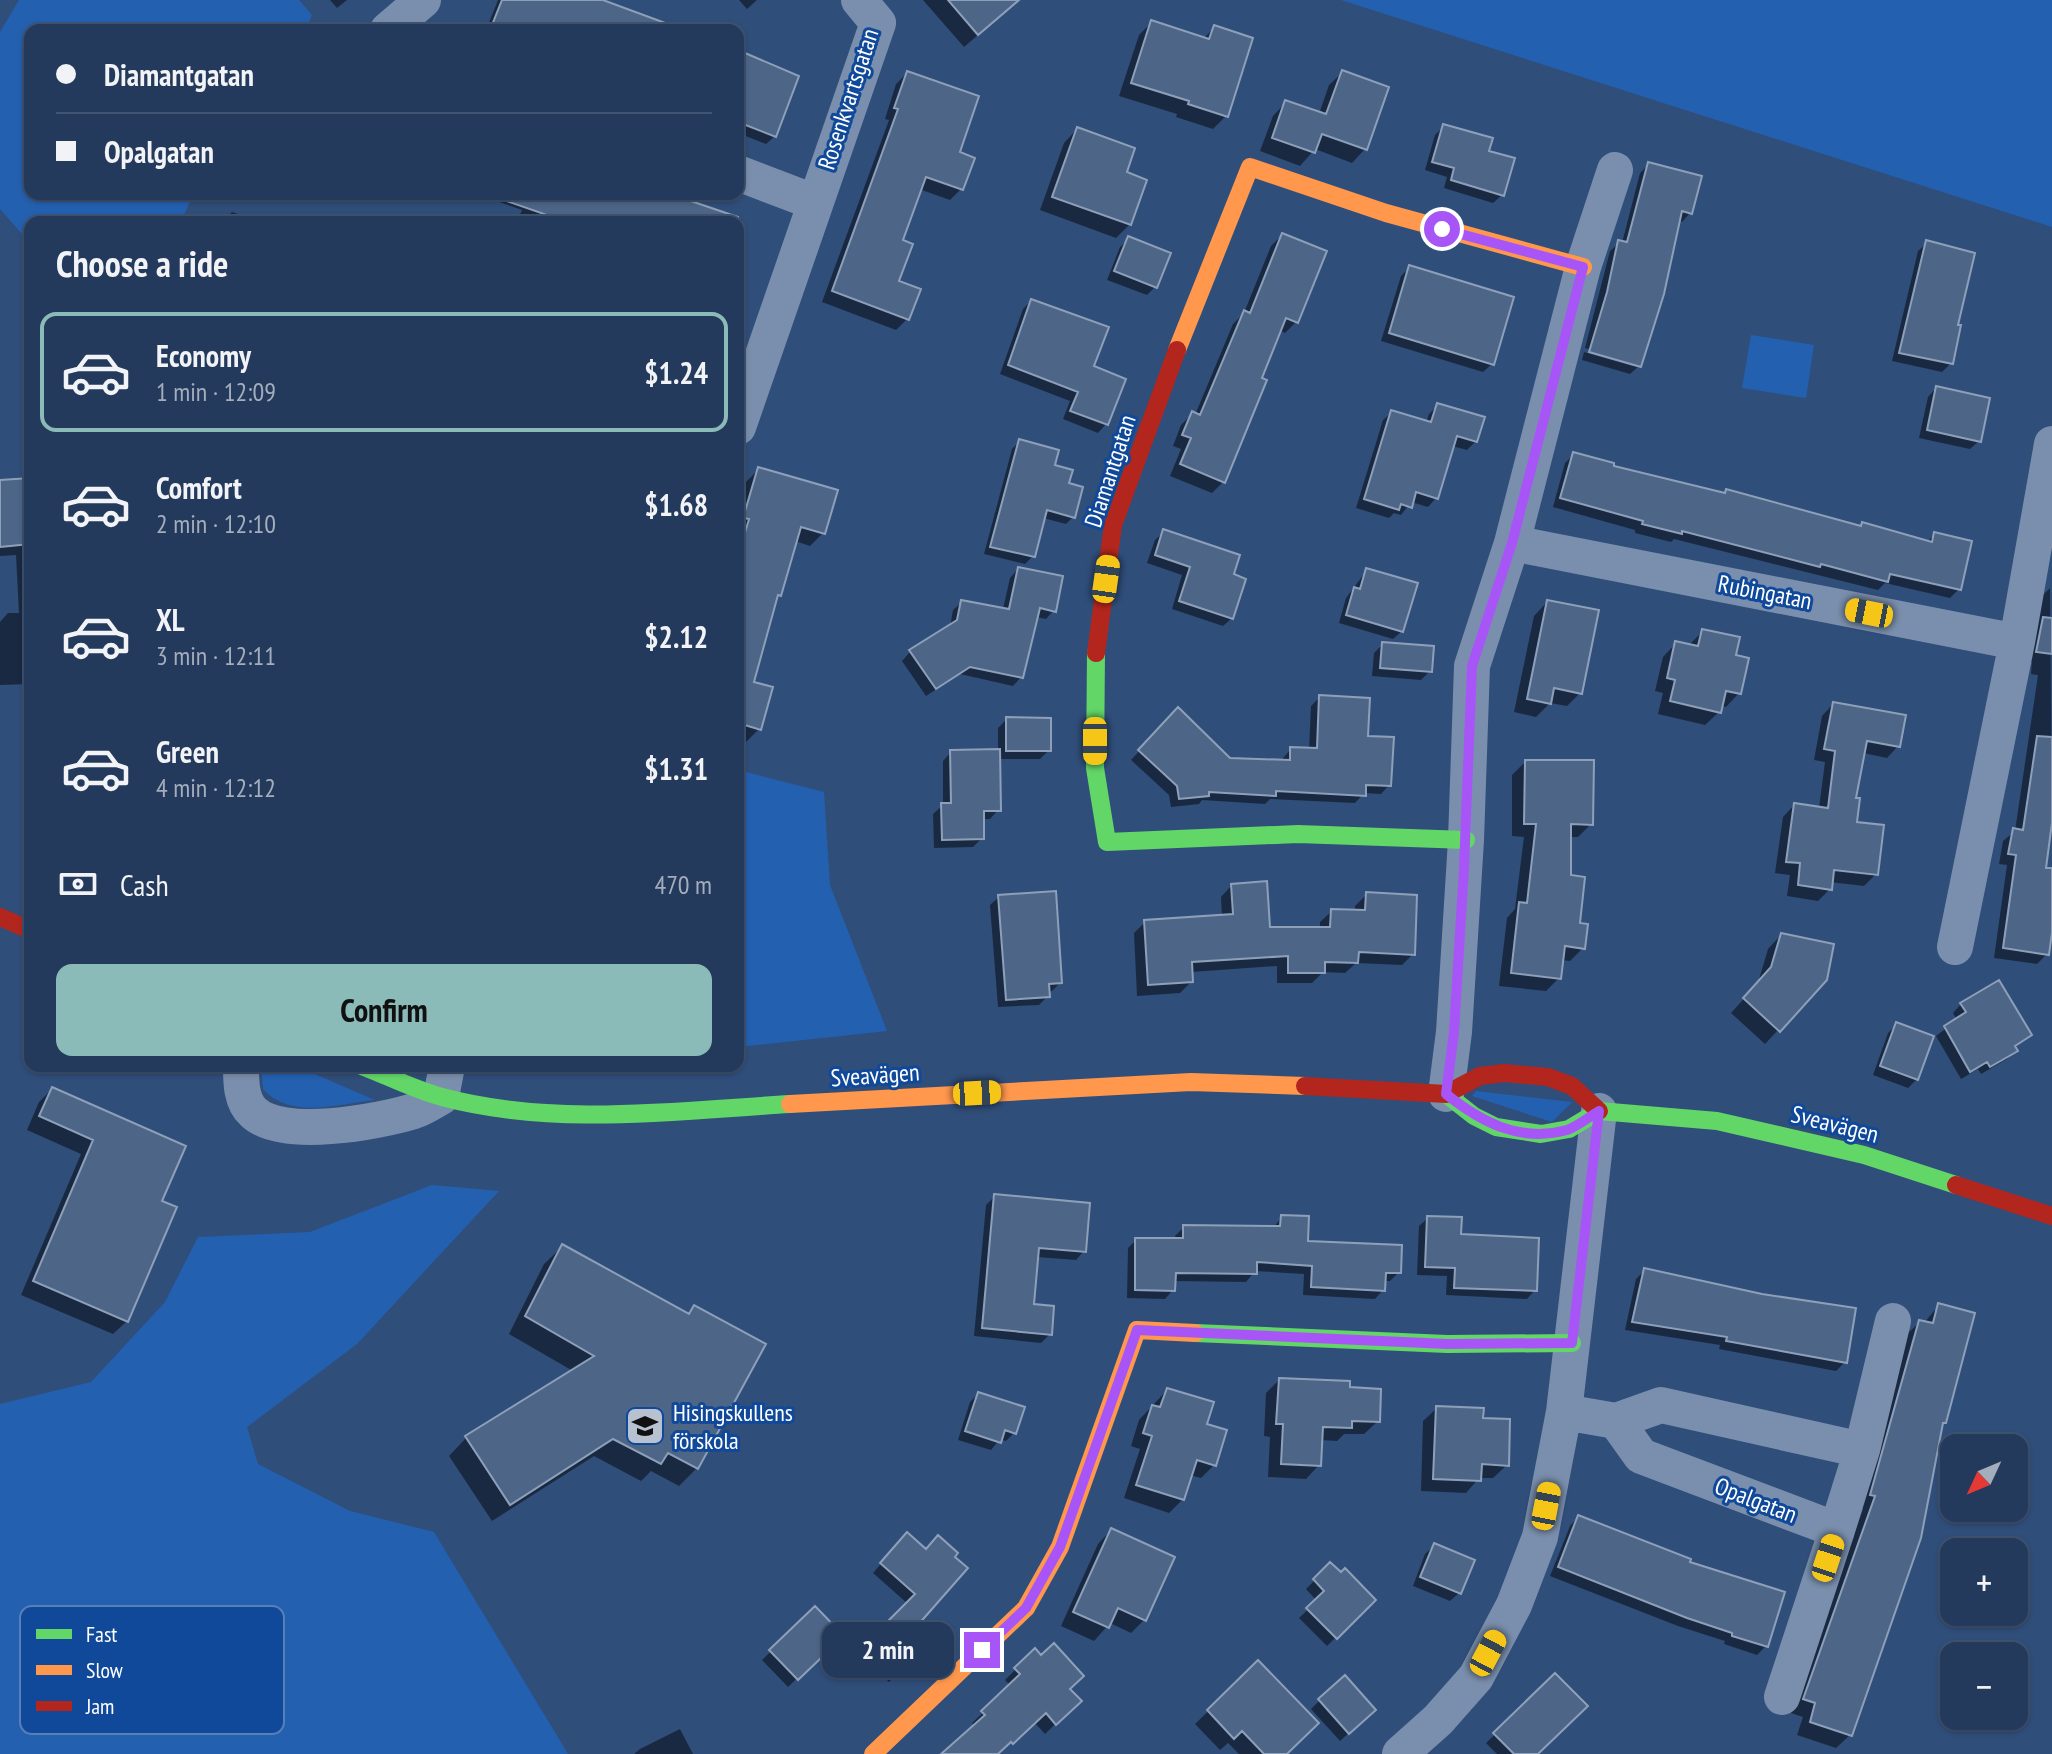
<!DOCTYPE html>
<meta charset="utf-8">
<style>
:root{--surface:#243a5c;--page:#2c4162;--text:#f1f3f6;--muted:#a3adbb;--line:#415472;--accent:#8bbbb9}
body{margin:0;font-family:"PT Sans Narrow",sans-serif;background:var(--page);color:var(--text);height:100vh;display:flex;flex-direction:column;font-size:30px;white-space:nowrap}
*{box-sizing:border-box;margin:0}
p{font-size:26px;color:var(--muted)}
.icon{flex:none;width:44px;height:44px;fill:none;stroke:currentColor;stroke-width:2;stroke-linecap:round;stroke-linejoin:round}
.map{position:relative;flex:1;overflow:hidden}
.panel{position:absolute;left:24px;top:216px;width:720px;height:856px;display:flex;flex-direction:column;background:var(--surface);border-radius:16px;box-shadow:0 2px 6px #0004,0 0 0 2px var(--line)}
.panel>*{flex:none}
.banner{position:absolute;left:24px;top:24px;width:720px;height:176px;border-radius:16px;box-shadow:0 2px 6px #0004,0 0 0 2px var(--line);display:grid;align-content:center;height:176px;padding:0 32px;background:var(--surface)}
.needle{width:52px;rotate:226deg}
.buttons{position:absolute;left:1940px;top:1434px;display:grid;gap:16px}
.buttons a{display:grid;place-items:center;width:88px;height:88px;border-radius:16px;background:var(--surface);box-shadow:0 2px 6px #0004,0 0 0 2px var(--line);font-size:40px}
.end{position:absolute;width:36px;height:36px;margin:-18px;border:10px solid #a855f7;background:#fff;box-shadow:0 0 0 4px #fff}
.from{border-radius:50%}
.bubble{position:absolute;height:56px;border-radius:16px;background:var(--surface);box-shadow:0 2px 6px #0004,0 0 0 2px var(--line);font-size:26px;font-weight:600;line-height:56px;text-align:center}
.car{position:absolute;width:24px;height:48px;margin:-24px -12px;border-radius:10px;box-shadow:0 0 6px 2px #0007;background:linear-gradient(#f5c518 24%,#345 0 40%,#f5c518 0 76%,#345 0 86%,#f5c518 0)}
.banner b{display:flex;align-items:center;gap:28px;height:76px;font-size:30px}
.banner b+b{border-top:2px solid var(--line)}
.banner i{width:20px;height:20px;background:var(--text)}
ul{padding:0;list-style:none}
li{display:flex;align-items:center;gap:24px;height:120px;margin:0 16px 12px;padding:0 16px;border:4px solid transparent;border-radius:16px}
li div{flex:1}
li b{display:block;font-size:30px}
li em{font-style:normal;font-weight:600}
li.current{border-color:var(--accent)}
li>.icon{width:72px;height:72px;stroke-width:1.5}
h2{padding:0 32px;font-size:36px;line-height:96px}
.pay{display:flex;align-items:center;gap:20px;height:88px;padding:0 32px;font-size:30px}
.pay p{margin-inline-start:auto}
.button{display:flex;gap:16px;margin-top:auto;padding:16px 32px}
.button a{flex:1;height:92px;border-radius:16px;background:var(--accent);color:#111;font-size:32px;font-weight:600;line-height:92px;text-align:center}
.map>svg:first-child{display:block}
</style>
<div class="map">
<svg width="2052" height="1754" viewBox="0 0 2052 1754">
<rect width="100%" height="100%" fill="#304e7a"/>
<path fill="#2460b0" d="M19,0H299L312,15L306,30H30V194H193L181,222H30V243L0,209V32Z
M1341,0H2052V227Z
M1751,335L1814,345L1806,398L1742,388Z
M738,770L824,792L830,885L887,1031L738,1047Z
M261,1066H296L375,1100C338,1104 291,1120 263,1089Z
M1476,1091L1572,1102L1552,1122L1472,1096Z
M432,1185L499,1191L357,1344L247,1427L258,1464L350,1511L434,1532L568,1754H0V1404L91,1382L165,1302L198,1237L310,1232Z"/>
<path fill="#0007" d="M330,0H347L337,8Z
M498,0H597L675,30H486Z
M739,0H757L747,9Z
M923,0H996L992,23L964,47Z
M1152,22L1203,39L1214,28L1226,116L1213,129L1176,117L1177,114L1119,96L1139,35Z
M738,54L775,136L766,144L738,133Z
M1343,72L1387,88L1365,149L1352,163L1315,149L1300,166L1260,151L1273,116L1286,102L1319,114L1329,85Z
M907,73L957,153L961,189L950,200L919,189L900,241L897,282L907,319L896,330L822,302L889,120L885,119L896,84Z
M1444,126L1487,152L1502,195L1493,203L1444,188L1447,177L1425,170L1435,135Z
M1077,129L1124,173L1130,224L1116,238L1040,210L1064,143Z
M1649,164L1690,213L1682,222L1678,221L1639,366L1630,374L1582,360L1584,352L1637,367V363L1585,348L1610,251L1619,243H1622L1640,173Z
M477,194H674L680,200L742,220L738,233V222H534L519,217L522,210Z
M232,212L260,222H223Z
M1282,235L1296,322L1285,333L1279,330L1223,482L1212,493L1170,476L1181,449L1173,446L1181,425L1192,414L1195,415L1233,324L1244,313L1271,246Z
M1129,239L1155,287L1147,295L1107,280L1120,247Z
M1927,243L1956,326L1951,363L1942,372L1892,361L1918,251Z
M1410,267L1492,364L1483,372L1381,341L1401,276Z
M1031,301L1106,424L1098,433L1063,419L1070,401L1000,374L1023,309Z
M1936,388L1979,441L1970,449L1919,438L1928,397Z
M1438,405L1476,441L1467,450L1452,446L1436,498L1428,507L1411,502L1401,515L1394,513L1389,518L1356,508L1383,420L1392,412L1426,423L1429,414Z
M1019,442L1053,467L1073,517L1066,524L1043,518L1033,556L1025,564L984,554L1012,449Z
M1574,454L1611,467L1723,494L1726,491L1859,528L1862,525L1926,543L1935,534L1959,589L1950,598L1885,583L1878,590L1674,539L1671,542L1635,533V530L1553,507L1565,463Z
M759,469L823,533L810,546L795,541L780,595L775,599L753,683L759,729L746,742L738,739V508L746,482Z
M30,480V684L0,685V622L8,613H19L16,555L0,556V482Z
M1164,532L1231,576L1232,618L1223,626L1172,609L1182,575L1147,563L1155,540Z
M1018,569L1054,610L1046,619L1036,617L1021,677L1013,686L960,674L926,696L902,661L910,652L950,627L953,610L962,602L1003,609L1010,578Z
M1367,570L1402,631L1393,639L1339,623L1346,598Z
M2050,588L2052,823L2043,869L2052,870V920L2047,954L2037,964L1994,958L2007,865L1999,864L2003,841L2015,831L2038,675L2031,674L2032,662H2027L2040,598Z
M1547,602L1580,693L1567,706L1550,703L1536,717L1514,712L1534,616Z
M1703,631L1734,656L1739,693L1726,707L1720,705L1719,712L1705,725L1658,714L1663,693L1655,691L1663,657L1676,643L1689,645Z
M1383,644L1430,671L1421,680L1372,676L1374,653Z
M1320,697L1366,738L1389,785L1381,794L1364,793L1355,803L1270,799L1265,804L1202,800L1199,804L1171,807L1169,795L1131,760L1178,710L1229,760L1282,762L1283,758L1291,749L1309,750L1311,706Z
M1833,704L1898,746L1887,758L1863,753L1854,799L1855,823L1876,874L1864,886L1830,882V889L1818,901L1787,896L1790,875L1775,873L1783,817L1794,805L1819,808L1825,762L1814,760L1822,716Z
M1007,719L1049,750L1040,759H998V810L990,819H982V838L973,847L934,848L933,814L943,805V761L951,752L998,751V728Z
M1525,762L1591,824L1578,837H1569V877L1583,948L1570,961L1561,960L1559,978L1546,991L1499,986L1507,918L1515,909L1524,837L1512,836V775Z
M1232,885L1269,929H1320V922L1332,911L1355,912V906L1367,894L1413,954L1402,965L1356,963L1345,973L1323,972L1312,983H1277V966L1191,972V982L1180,993L1137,996L1134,933L1145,922L1222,917L1221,897Z
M999,897L1060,983L1052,991L1048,992V996L1039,1005L998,1007L990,905Z
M1781,935L1778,1030L1765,1044L1731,1013L1758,983L1768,949Z
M1961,1004L2030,1035L2014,1048L2015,1051L2007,1059L1981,1074L1978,1069L1961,1079L1936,1036L1957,1020L1953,1013Z
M1897,1024L1917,1079L1908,1088L1873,1075L1888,1033Z
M52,1089L160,1202L127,1321L113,1334L21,1295L81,1154L27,1130L39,1102Z
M995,1196L1084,1251L1076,1260L1037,1257L1032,1306L1050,1334L1041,1343L974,1336L986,1205Z
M1282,1217L1306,1243L1399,1272L1390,1281H1384L1383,1290L1375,1299L1303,1295L1304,1274L1255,1271L1246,1282L1174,1281L1173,1290L1165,1299L1127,1298L1128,1248L1136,1240H1175V1236L1184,1227L1273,1228Z
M1428,1218L1459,1236L1535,1290L1527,1299L1446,1295L1447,1276L1417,1275L1419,1226Z
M562,1247L687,1315L694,1308L697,1468L679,1486L651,1471L641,1481L594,1456L492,1521L449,1456L466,1438L573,1371L509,1334L544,1264Z
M1644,1271L1845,1362L1836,1371L1719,1349L1720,1345L1625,1330L1636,1279Z
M1939,1305L1944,1422L1941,1426L1850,1735L1836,1748L1797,1735L1803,1717L1791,1713L1863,1509L1858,1508L1906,1335L1920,1322L1924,1323Z
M1279,1380L1347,1389L1378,1421L1364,1434H1344L1337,1441L1320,1440L1319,1465L1306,1479L1268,1477L1270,1437L1264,1436L1266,1393Z
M1167,1390L1205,1426L1214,1465L1201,1478L1190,1475L1183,1499L1169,1513L1124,1498L1140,1449L1131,1446L1139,1420Z
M978,1394L1014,1433L1006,1441L1000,1439L991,1450L958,1440L970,1402Z
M1437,1408L1481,1419L1507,1465L1493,1478H1479L1466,1493L1421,1491L1423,1421Z
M1578,1517L1688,1563L1766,1646L1757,1655L1724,1644L1725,1641L1678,1626L1550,1576L1570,1526Z
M1111,1530L1145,1619L1131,1633L1110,1623L1094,1641L1061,1626L1098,1544Z
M899,1543L926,1551L907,1634L922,1649L889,1682L859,1653L908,1604L873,1573Z
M1434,1546L1459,1593L1450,1601L1413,1586L1425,1554Z
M1330,1565L1374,1600L1327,1646L1299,1618L1317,1601L1306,1589Z
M815,1609L841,1636L788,1687L762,1660Z
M1258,1663L1284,1754H1239L1228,1743L1220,1750L1195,1724Z
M1016,1669L1068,1689L1079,1701L1045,1734L1034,1722L999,1754H944L975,1726L972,1723L1011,1686L1005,1680Z
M1555,1676L1536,1754H1497L1486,1743Z
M1320,1700L1365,1718L1340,1741L1311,1709Z
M680,1729L693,1754H634L640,1749Z"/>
<path fill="#4d6688" stroke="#8ea0b9" stroke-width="2" d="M502,0H603L676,27V30H490Z
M948,0H1019L978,35Z
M1151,20L1209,39L1214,25L1253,38L1228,117L1188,104L1189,101L1131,83Z
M738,50L799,76L776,137L738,122Z
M1342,70L1389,87L1367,150L1322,134L1315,153L1272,138L1285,100L1326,114Z
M907,71L979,96L960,152L975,158L963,190L926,177L903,240L913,244L899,281L921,289L909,320L832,291L898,109L894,108Z
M1443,124L1493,138L1489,151L1515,158L1504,196L1451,180L1454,168L1432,162Z
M1077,127L1135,148L1127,172L1147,180L1131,225L1052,197Z
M1648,162L1702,176L1692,214L1682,211L1664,294L1641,367L1589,352L1607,292L1618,240L1627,242Z
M498,194H683L682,198L738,217V222H567L498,198Z
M1282,233L1327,251L1298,323L1286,318L1262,378L1267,380L1225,483L1180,464L1191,438L1182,435L1192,411L1200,415L1244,310L1250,313Z
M1128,236L1171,253L1157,288L1114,271Z
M1926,240L1975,253L1958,325H1961L1953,364L1899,353Z
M1409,265L1514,297L1494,365L1389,333Z
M1031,299L1109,327L1094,366L1126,379L1108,425L1070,411L1078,392L1008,365Z
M1936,386L1990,398L1981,442L1927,430Z
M1437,403L1485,417L1477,442L1457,436L1438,499L1416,492L1412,508L1401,504L1399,510L1364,499L1391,410L1431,422Z
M1019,439L1059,450L1055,465L1073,470L1069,483L1083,487L1075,518L1047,510L1035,557L990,547Z
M1573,452L1614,463V466L1725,493L1726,489L1861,526L1862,522L1932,542L1934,532L1972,541L1961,590L1890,574L1888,582L1821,564L1820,567L1682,531V534L1642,524L1643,521L1560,498Z
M758,467L838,490L825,534L801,527L781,596L778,595L754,682L773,687L761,730L738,723V556L749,519L743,518Z
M30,478V544L0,547V480Z
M1163,529L1240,555L1234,574L1246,579L1233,619L1179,601L1190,567L1155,555Z
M1018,567L1063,576L1056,612L1040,608L1023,678L970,667L936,689L909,650L957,620L961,600L1009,609Z
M1366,568L1418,583L1403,632L1346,615L1354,587L1360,589Z
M1547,600L1599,610L1582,694L1554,688L1551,704L1527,699Z
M2043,617L2052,618V654L2036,652Z
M1702,629L1740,637L1736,655L1749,658L1741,694L1726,691L1721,713L1670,701L1675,680L1667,678L1675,641L1698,646Z
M1382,642L1434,646L1432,672L1380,668Z
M1319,695L1370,698L1368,736L1394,737L1391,786L1366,785V796L1276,791V796L1209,792V796L1179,799L1177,786L1138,750L1178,707L1230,758L1290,760V747L1317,748Z
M1833,702L1906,715L1900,747L1867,741L1856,798H1860L1857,822L1884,825L1878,875L1834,870L1832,890L1798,885L1800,863L1786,862L1794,803L1828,808L1835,751L1824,749Z
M1006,717L1051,718V751H1006Z
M2037,736L2052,737V823L2046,868H2052V933L2049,955L2003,948L2016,855L2008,854L2013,828L2023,830Z
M1000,749L1001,811H984V839L942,840L941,803H951L950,750Z
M1525,760H1594L1593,825L1571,824V875L1585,877L1580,923L1588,924L1585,949L1565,946L1561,979L1511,973L1519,902L1527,903L1536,824H1524Z
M1267,881L1270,927H1330L1331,909L1365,910L1366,892L1417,895L1415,955L1359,952L1358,963L1325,962V973H1288V956L1192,962L1193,982L1148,985L1144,920L1233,914L1231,884Z
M1056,891L1062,983L1049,984L1050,997L1006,1000L998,895Z
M1781,933L1834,944L1827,980L1780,1032L1743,998L1771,967Z
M1999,980L2032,1035L2015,1046L2018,1051L1990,1067L1987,1062L1970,1072L1944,1026L1966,1012L1960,1003Z
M1896,1022L1934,1036L1918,1080L1880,1066Z
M52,1087L186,1146L162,1201L177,1207L128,1322L33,1281L93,1140L39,1116Z
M994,1194L1090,1203L1086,1252L1039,1248L1034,1304L1054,1306L1052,1335L982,1328Z
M1281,1215L1309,1216L1308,1241L1402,1245L1401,1273H1386L1385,1291L1311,1287L1312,1266L1257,1262V1274L1176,1273L1175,1291L1135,1290V1238H1183V1225L1280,1226Z
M1427,1216L1462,1217L1461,1234L1539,1238L1537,1291L1454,1288L1455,1268L1425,1267Z
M562,1244L689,1314L694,1305L766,1344L698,1469L668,1453L661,1464L613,1439L510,1505L465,1436L594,1356L525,1316Z
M1644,1268L1762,1294L1856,1308L1847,1363L1726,1341L1727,1337L1632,1322Z
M1938,1303L1975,1313L1946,1423H1943L1921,1538L1852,1736L1810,1722L1815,1703L1803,1699L1875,1496L1870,1495L1919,1320L1933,1323Z
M1279,1378L1350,1381V1387L1381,1389L1380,1422L1352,1421V1428L1323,1427L1321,1466L1281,1464L1283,1424H1276Z
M1167,1388L1214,1402L1207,1424L1227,1430L1216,1466L1197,1460L1184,1500L1136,1485L1152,1436L1143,1433L1152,1405L1160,1407Z
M978,1392L1025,1407L1016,1434L1005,1430L1001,1443L965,1431Z
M1436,1406L1484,1408L1483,1418L1510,1419L1509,1466L1482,1464L1481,1481L1433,1479Z
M1578,1515L1691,1559L1690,1562L1785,1592L1768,1647L1732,1636V1633L1687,1618L1558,1567Z
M1111,1528L1175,1557L1146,1621L1118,1608L1109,1628L1073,1612Z
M907,1532L926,1549L938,1535L958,1553L955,1557L968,1568L910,1634L925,1649L899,1675L866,1643L915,1594L880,1563Z
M1434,1543L1475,1560L1461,1594L1420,1577Z
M1330,1562L1341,1572L1345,1568L1376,1600L1337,1639L1306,1608L1324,1591L1313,1579Z
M815,1606L844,1636L798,1680L769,1650Z
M1054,1643L1084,1676L1070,1689L1082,1701L1056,1725L1046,1713L1013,1744L1011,1742L998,1754H941L985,1715L981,1711L1020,1674L1014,1668L1035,1648L1041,1655Z
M1258,1660L1319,1723L1287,1754H1264L1242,1731L1234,1739L1207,1710Z
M1555,1673L1588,1706L1538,1754H1514L1493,1733Z
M1345,1675L1376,1710L1349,1734L1318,1699Z"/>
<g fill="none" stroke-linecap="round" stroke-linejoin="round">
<path stroke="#7a8fad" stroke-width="36" d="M388,30L423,0
M738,173L814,202
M738,427L878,23L859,0
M1512,543L2017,642
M1955,947L2017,642L2052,444
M241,1066C241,1082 241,1101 253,1112C281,1140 378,1122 414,1111C423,1108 432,1102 441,1097L447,1066
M1446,1094L1454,1032L1466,840L1472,666L1512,543L1583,267L1615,170
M1564,1412L1616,1421L1661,1405L1862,1450L1893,1321
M1616,1421L1641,1456L1837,1530L1782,1697
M1837,1530L1862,1450
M1400,1754L1438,1720L1476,1677L1514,1605L1540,1537L1564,1412L1599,1111"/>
<path stroke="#63d668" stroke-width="18" d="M1096,653L1095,768L1107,842L1298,834L1466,840
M362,1066C388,1076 415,1090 442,1097C554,1127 676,1111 790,1104
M1446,1094L1474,1116L1496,1127L1541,1134L1569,1129L1599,1111L1717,1121L1864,1155L1956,1185
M1195,1333L1447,1344L1572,1343"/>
<path stroke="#ff974d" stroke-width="18" d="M1177,350L1250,167L1386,213L1583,267
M790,1104L1191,1082L1305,1086
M873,1754L1026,1608L1060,1547L1137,1330L1195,1333"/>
<path stroke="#b3261e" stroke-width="18" d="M1096,653L1113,525L1177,350
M0,917L30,930
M1305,1086L1446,1094L1480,1076L1504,1073L1548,1077L1572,1086L1599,1111
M1956,1185L2052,1216"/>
</g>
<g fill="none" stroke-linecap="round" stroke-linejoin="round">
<path stroke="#a855f7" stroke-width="10" d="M982,1650L1026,1608L1060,1547L1137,1330L1447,1344L1572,1343L1599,1111C1589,1117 1578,1126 1567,1130C1520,1143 1481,1122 1446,1094L1454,1032L1464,868L1472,666L1512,543L1583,267L1442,229"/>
</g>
<defs>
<symbol id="school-square" viewBox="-11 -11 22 22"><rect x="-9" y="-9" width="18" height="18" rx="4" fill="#b7c1d0" stroke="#104999"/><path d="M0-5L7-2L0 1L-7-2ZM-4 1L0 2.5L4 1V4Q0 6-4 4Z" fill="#111"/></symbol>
</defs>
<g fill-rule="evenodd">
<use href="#school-square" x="623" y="1404" width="44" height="44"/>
</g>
<g text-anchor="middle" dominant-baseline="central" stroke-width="6" stroke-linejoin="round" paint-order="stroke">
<g font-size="24" fill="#fff" stroke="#104999">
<text transform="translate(848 99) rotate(-72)">Rosenkvartsgatan</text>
<text transform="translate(1110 471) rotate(-72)">Diamantgatan</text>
<text transform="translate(1765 592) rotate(11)">Rubingatan</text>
<text transform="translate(875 1075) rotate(-4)">Sveavägen</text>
<text transform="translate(1835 1124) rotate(14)">Sveavägen</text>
<text transform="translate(1756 1500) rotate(21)">Opalgatan</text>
</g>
<g font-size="24" fill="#fff" stroke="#104999" text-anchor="start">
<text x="673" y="1412">Hisingskullens<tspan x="673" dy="28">förskola</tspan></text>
</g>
</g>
<rect x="20" y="1606" width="264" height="128" rx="12" fill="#104999" stroke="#5880b8" stroke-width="2"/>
<rect x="36" y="1629" width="36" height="10" fill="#63d668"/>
<rect x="36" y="1665" width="36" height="10" fill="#ff974d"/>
<rect x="36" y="1701" width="36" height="10" fill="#b3261e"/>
<g font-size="22" fill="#fff">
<text x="86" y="1642">Fast</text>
<text x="86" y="1678">Slow</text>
<text x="86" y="1714">Jam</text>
</g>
</svg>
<div class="buttons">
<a><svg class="needle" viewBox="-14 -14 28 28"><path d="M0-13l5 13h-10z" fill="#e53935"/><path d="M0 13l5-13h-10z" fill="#a3adbb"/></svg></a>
<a>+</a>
<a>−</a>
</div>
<i class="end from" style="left:1442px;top:229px"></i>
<i class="end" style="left:982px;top:1650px"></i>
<div class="bubble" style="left:822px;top:1622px;width:132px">2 min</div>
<i class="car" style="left:1106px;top:579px;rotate:8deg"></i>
<i class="car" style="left:1869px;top:613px;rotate:281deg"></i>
<i class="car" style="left:1095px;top:741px;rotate:180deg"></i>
<i class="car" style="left:977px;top:1093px;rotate:87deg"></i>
<i class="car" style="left:1546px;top:1506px;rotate:11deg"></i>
<i class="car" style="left:1828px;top:1558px;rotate:18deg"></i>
<i class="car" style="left:1488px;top:1653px;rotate:28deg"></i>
<div class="banner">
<b><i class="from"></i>Diamantgatan</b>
<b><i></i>Opalgatan</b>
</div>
<section class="panel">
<h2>Choose a ride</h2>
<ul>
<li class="current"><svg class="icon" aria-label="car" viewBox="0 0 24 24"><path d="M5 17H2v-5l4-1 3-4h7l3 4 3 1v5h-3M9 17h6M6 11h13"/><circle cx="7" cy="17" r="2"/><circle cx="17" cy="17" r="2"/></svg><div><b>Economy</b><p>1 min · 12:09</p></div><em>$1.24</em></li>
<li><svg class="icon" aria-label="car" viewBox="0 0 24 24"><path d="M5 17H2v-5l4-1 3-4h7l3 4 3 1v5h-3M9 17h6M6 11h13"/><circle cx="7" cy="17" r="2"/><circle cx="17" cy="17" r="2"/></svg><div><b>Comfort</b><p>2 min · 12:10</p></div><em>$1.68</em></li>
<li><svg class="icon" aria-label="car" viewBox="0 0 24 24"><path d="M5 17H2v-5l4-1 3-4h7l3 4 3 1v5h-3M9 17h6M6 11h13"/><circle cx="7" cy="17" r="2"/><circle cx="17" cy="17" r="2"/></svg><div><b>XL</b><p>3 min · 12:11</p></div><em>$2.12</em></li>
<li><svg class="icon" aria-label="car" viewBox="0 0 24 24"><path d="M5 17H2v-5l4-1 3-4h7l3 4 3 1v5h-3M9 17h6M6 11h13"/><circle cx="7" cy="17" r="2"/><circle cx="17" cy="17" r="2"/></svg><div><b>Green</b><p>4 min · 12:12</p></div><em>$1.31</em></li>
</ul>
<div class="pay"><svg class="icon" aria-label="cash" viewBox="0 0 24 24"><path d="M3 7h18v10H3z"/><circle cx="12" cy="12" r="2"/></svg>Cash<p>470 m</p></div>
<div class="button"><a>Confirm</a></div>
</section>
</div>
